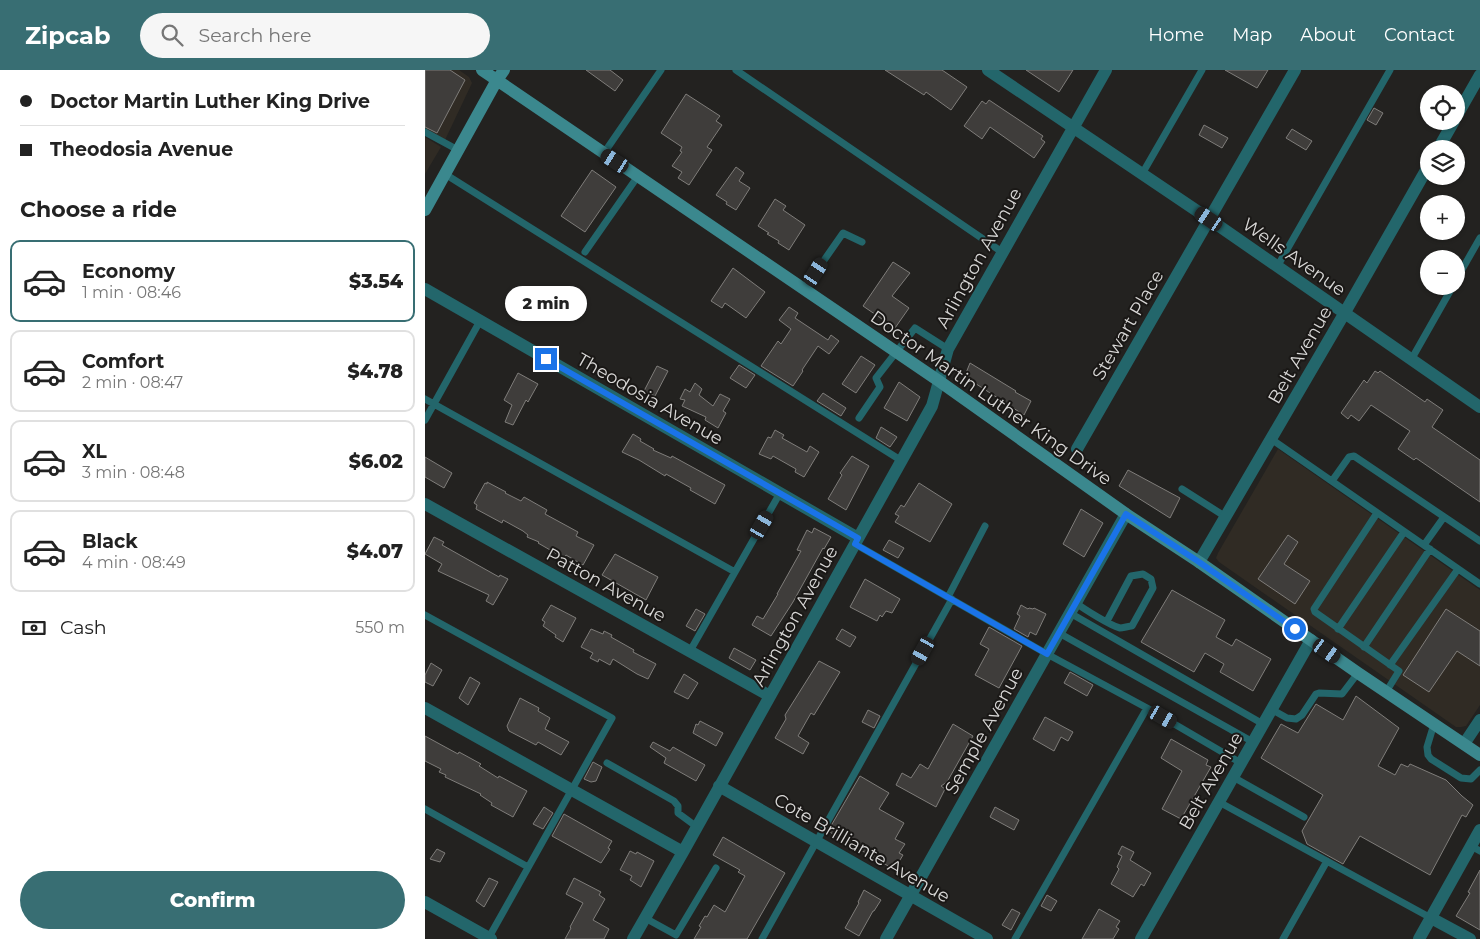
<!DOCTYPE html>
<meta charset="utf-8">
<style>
:root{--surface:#fff;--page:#f6f6f6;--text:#222;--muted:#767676;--line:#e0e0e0;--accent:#386e73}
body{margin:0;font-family:Montserrat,sans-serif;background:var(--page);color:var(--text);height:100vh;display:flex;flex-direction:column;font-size:19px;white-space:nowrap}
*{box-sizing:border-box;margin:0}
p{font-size:16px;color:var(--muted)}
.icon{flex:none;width:28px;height:28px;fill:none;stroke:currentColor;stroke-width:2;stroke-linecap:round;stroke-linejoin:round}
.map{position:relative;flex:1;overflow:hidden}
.details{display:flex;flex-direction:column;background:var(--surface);width:425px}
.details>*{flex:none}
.banner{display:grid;align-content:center;height:110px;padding:0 20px;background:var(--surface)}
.buttons{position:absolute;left:995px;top:15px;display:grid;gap:10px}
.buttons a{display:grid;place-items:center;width:45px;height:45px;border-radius:50%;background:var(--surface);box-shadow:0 1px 4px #0004;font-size:25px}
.end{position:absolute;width:22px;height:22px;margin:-11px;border:6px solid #1a73e8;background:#fff;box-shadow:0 0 0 2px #fff}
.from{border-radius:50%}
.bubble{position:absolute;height:35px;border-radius:18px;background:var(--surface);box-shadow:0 1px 4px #0004;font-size:16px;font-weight:800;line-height:35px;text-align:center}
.car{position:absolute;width:15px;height:30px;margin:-15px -8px;border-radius:6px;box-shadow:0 0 4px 1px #0007;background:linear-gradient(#222 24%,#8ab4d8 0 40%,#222 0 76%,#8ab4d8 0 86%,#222 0)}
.banner b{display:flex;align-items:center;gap:18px;height:48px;font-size:19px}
.banner b+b{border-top:1px solid var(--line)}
.banner i{width:12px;height:12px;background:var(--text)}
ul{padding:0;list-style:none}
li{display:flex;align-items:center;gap:15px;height:82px;margin:0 10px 8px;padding:0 10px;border:2px solid var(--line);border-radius:10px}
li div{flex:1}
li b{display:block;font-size:19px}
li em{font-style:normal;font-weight:800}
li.on{border-color:var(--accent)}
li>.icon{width:45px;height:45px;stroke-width:1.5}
h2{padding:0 20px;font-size:22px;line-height:60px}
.pay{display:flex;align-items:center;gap:12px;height:55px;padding:0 20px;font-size:19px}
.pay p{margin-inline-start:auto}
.cta{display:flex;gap:10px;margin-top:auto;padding:10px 20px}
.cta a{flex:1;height:58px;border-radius:30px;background:var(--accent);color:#fff;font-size:20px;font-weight:800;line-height:58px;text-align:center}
header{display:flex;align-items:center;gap:30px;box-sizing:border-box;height:70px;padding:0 25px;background:var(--accent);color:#fff}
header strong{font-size:24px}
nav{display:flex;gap:28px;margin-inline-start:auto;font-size:18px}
.search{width:350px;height:45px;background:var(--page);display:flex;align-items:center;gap:12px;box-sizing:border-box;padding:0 18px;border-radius:28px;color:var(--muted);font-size:19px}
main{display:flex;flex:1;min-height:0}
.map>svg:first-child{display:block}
</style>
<header>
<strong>Zipcab</strong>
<div class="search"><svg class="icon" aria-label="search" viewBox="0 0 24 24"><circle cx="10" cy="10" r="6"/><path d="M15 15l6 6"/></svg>Search here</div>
<nav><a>Home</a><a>Map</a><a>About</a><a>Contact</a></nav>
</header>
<main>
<section class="details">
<div class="banner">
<b><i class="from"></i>Doctor Martin Luther King Drive</b>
<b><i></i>Theodosia Avenue</b>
</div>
<h2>Choose a ride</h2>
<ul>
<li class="on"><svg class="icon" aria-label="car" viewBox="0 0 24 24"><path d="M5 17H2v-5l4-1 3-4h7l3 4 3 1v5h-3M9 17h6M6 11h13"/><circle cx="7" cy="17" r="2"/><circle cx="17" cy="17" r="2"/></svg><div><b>Economy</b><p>1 min · 08:46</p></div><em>$3.54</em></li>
<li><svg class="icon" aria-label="car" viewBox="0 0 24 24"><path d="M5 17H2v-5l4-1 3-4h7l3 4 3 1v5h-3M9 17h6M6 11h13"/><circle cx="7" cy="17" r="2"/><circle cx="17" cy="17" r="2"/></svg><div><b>Comfort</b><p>2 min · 08:47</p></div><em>$4.78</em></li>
<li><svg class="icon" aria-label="car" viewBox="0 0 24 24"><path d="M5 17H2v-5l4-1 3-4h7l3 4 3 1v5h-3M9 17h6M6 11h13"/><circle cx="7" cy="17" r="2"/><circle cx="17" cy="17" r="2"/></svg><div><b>XL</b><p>3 min · 08:48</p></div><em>$6.02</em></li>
<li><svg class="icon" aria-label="car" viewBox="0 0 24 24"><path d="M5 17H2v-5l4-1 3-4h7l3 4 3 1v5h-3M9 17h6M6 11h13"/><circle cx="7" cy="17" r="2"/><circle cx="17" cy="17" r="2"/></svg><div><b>Black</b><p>4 min · 08:49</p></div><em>$4.07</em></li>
</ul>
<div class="pay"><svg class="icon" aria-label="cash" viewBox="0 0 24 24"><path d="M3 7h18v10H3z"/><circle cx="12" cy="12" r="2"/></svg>Cash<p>550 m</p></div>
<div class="cta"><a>Confirm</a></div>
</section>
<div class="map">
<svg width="1055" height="869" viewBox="0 0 1055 869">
<rect width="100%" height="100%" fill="#232220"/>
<path fill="#302b24" d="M0,0H34L44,7L47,13L20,70L0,59Z
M0,67L16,77L0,104Z
M853,379L1055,520V635L1041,656L1036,657H1031L794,492L791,488L793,483Z"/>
<path fill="#3f3d3b" stroke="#7f7d7a" d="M0,0H25L40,10L12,63L0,57Z
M161,0H185L198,10L190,21Z
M460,0H517L542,17L526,40L501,22L499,25Z
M601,0H648L634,22Z
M800,0H843L832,18Z
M261,24L295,46L291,51L297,55L282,77L287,80L264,115L253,108L257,102L247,96L257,82L255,81L257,77L236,63Z
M564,30L618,66L616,69L620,72L609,88L565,57L557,69L539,56L557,31L561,34Z
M949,38L958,43L951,55L942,50Z
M779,55L803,68L797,78L774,65Z
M867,59L887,71L881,80L861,68Z
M311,97L319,103L314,111L325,118L311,140L301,134L302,132L291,125Z
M167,100L191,117L160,162L136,146Z
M350,129L361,136L358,140L380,155L364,180L353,173L354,171L342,164L344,163L333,156Z
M468,192L485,203L467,226L484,238L470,258L438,236Z
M308,198L340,222L321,248L300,233L297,238L286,231Z
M364,237L373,243L370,248L403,270L406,265L414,271L404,284L393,276L377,300L378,301L368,316L336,296L353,271L356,274L366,259L354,250Z
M436,286L450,295L431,323L417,314Z
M545,293L591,321L590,322L606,331L599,345L542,308L541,303Z
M314,295L330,305L321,318L305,308Z
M232,296L243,301L230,326L219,321Z
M950,301L953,303L955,301L1000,332L1002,329L1018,340L1007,357L1055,390V432L991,388L989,390L973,379L985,361L946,335L934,351L926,345L923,349L916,343L939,310L942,313Z
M93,303L113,314L103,332L101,330L88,355L80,352L87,335L79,330Z
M474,312L495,327L482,351L459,338Z
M270,313L277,319L274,325L288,336L295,324L305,329L298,341L301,343L293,358L280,350L281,347L257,336L260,330L255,329L260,319L265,322Z
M398,323L421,338L416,346L392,331Z
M456,357L472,367L465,377L451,368Z
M350,360L359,365L357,368L382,382L385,376L394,382L379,407L370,402L371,399L348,386L346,389L334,384L343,367L346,368Z
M208,364L216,369L215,371L229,379L228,380L246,388L247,386L300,415L290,434L265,420L266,418L241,404L240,406L214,390L197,382Z
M427,386L444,396L421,440L403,429L417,405L415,403Z
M0,387L27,403L19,418L0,407Z
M703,400L755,428L745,448L694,416Z
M62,412L81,422L80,423L96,431L99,427L122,440L120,444L153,462L151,466L169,475L158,495L141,485L139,488L113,473L114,472L102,467L103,465L98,461L78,450L77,453L51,439L52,435L49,433L60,413L62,414Z
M494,413L527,434L505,472L470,452L474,446L470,444L476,435L479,437Z
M656,439L678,453L659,487L638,474Z
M389,458L406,467L399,479L398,478L368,532L346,566L327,555L332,546L338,549L353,524H352L376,481L372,480L382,460L387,463Z
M863,465L873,472L859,494L885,511L870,534L833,509Z
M9,467L19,472L17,475L74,507L75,505L83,509L68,535L61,531L64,525L13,501L17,494L0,484Z
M464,470L479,478L473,488L458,480Z
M190,484L233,507L221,530L177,505Z
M440,509L475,529L467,543L461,541L457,547L455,545L452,551L425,537Z
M747,520L800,550L791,567L807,576L811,569L846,589L828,621L795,602L799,594L780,583L769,602L716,572Z
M126,535L151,548L138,572L130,567L131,565L118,556L120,552L117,550Z
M596,535L603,539L604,538L608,539L609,538L621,544L611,565L605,562L603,567L589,559L595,546L592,544Z
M271,539L280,544L270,561L261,556Z
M1021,539L1055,561V596L1032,581L1004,622L978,605Z
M564,557L597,576L574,618L550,605L564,579L555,574Z
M166,559L178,564L179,561L187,565L186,567L209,580L208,582L231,594L223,609L212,604L188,589L185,595L174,589L173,592L165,588L168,583L156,577Z
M417,559L431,567L425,577L411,569Z
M309,578L331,590L325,600L304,588Z
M394,591L415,602L389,645L386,643L373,666L384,673L378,684L350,668L361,649L360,645Z
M6,593L17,600L8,616L0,612V605Z
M645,602L668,615L662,626L639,613Z
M259,604L273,613L263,629L249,622Z
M45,607L55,613L43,635L34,628Z
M931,626L974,658L953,696L970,705L976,694L983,697L985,694L1021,710L1037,726L1048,735L1041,747L1037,745L1005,805L935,766L918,794L882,774L877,761L898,725L836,688L856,654L873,663L891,634L918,650Z
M95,628L114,638L113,641L125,648L120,659L144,672L136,685L113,672L111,675L84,661L82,656Z
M443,640L455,646L449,658L437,652Z
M620,647L648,662L643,671L636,667L629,681L608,669Z
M275,651L298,663L291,676L268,663L271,654L273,655Z
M528,654L548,666L522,712L516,716L520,719L511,737L471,715L477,703L486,708L495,694L503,699Z
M0,666L33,684L34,682L56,694L54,696L73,708L74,706L102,721L88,747L66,735L67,733L55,725L56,724L20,707L21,705L14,702L16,699L0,691Z
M746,669L783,690L781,695L786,697L756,749L737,739L757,701L736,688Z
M228,672L245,681L248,677L280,695L271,711L239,693L241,688L225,677Z
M168,692L177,697L171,711L166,712L159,709Z
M435,706L464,723L454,739L479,753L470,769L480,774L474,783L478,785L472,795L468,792L465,797L403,761Z
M119,737L128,743L118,759L108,754Z
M570,737L594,750L589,760L565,747Z
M139,744L187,771L183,778L185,779L176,793L127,766Z
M298,767L360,803L322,869H269L276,857L274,856L280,846L282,847L289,835L300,842L320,806L313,802L315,800L288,785Z
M697,776L709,782L705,790L726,803L719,816L716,814L708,827L686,814L694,799L692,797L697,786L693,784Z
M12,779L20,783L15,792L5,789Z
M205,781L211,784L212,782L229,791L216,817L205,810L207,806L195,800Z
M1055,800V860L1031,846L1045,823L1043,822Z
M64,808L73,812L59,837L51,831Z
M149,808L176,822L174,825L180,829L168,850L184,859L179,869H140L146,858L145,857L158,833L141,824Z
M439,820L456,830L449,841H448L434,866L420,858L434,833L433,832Z
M622,825L632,831L626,841L616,836Z
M587,839L595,843L586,860L577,855Z
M674,839L695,851L691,857L694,859L688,869H657Z"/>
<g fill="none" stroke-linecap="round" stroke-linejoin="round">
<path stroke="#23666b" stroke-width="7" d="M311,0L577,182
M0,62L33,80
M179,83L236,0
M20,104L477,391
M717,104L777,0
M160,182L213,106
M852,197L965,0
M1031,210L1055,168
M379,219L418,163L437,172
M986,290L1028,216
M0,329L310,502
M434,348L455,317L451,308L490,258L523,279
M0,350L55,251
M846,369L1055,514
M907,411L924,387L929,386L1055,471
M757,419L801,447
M952,443L889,539L890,542L974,601L961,622
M430,474L622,584L722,638L816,693
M999,475L1019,447
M523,527L560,456
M651,533C659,539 686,556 695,558C698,558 704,556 707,556L728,518L726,509L718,504L706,506L682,551
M645,543L838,654
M0,545L187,648L63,869
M913,559L979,462
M634,563L828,672
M939,577L1005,479
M265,581L355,423
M965,595L1033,499
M846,639L862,648L871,649L877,645L891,624L894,623L917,624L933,603
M1009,654L1002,677L1003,685L1006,689L1036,708L1046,709L1055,700
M182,693L249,731L253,736V743L272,757
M808,707L879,747
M794,732L1006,848
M0,739L103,797
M1046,776L1055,781
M220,848L251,865L291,798
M337,869L527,529
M590,869L722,638
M858,869L902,791"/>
<path stroke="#23666b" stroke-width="12" d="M563,0L784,149L1055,337
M1031,47L1055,5
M1013,79L1029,51
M0,219L433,468
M652,379L870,0
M0,434L345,626
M774,492L919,244L1004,95
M0,638L258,782
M1039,674L1055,650
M294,716L562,869
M0,832L66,869
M1006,848L1045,869
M208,869L258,782L507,336L523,279L681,0
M461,869L701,444
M716,869L886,570
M994,869L1055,760"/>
<path stroke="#3b888e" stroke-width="12" d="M57,0L514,311L701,444L774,492L933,603L1055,685
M0,140L72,10L79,0"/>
</g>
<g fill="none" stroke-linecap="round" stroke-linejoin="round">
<path stroke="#1a73e8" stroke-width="6" d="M121,289L433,468L430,474L622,584L701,444L774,492L870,559"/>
</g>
<g text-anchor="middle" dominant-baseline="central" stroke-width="4" stroke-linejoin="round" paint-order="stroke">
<g font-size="18" fill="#d8d7d6" stroke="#1a1816">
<text transform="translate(869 187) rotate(35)">Wells Avenue</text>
<text transform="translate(554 188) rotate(-61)">Arlington Avenue</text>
<text transform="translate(703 255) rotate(-60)">Stewart Place</text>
<text transform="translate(875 285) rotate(-60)">Belt Avenue</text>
<text transform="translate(566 328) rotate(35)">Doctor Martin Luther King Drive</text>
<text transform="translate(225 329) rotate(30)">Theodosia Avenue</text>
<text transform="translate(181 515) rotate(29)">Patton Avenue</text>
<text transform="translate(370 546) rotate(-61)">Arlington Avenue</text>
<text transform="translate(559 661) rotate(-61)">Semple Avenue</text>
<text transform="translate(786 711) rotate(-60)">Belt Avenue</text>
<text transform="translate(437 778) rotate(30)">Cote Brilliante Avenue</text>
</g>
</g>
</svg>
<div class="buttons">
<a><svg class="icon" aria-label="locate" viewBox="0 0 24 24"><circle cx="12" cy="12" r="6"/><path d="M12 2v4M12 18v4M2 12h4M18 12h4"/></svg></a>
<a><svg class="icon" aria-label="layers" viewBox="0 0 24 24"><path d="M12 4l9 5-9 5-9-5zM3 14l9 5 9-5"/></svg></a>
<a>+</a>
<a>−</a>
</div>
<i class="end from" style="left:870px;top:559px"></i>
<i class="end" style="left:121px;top:289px"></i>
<div class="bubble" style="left:80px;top:216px;width:82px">2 min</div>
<i class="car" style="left:190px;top:91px;rotate:303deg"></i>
<i class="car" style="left:784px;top:149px;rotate:304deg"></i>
<i class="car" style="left:391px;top:202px;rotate:33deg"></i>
<i class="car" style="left:337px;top:455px;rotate:30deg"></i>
<i class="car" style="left:498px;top:581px;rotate:209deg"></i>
<i class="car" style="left:902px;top:581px;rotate:125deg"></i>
<i class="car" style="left:738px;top:647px;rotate:120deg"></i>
</div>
</main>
